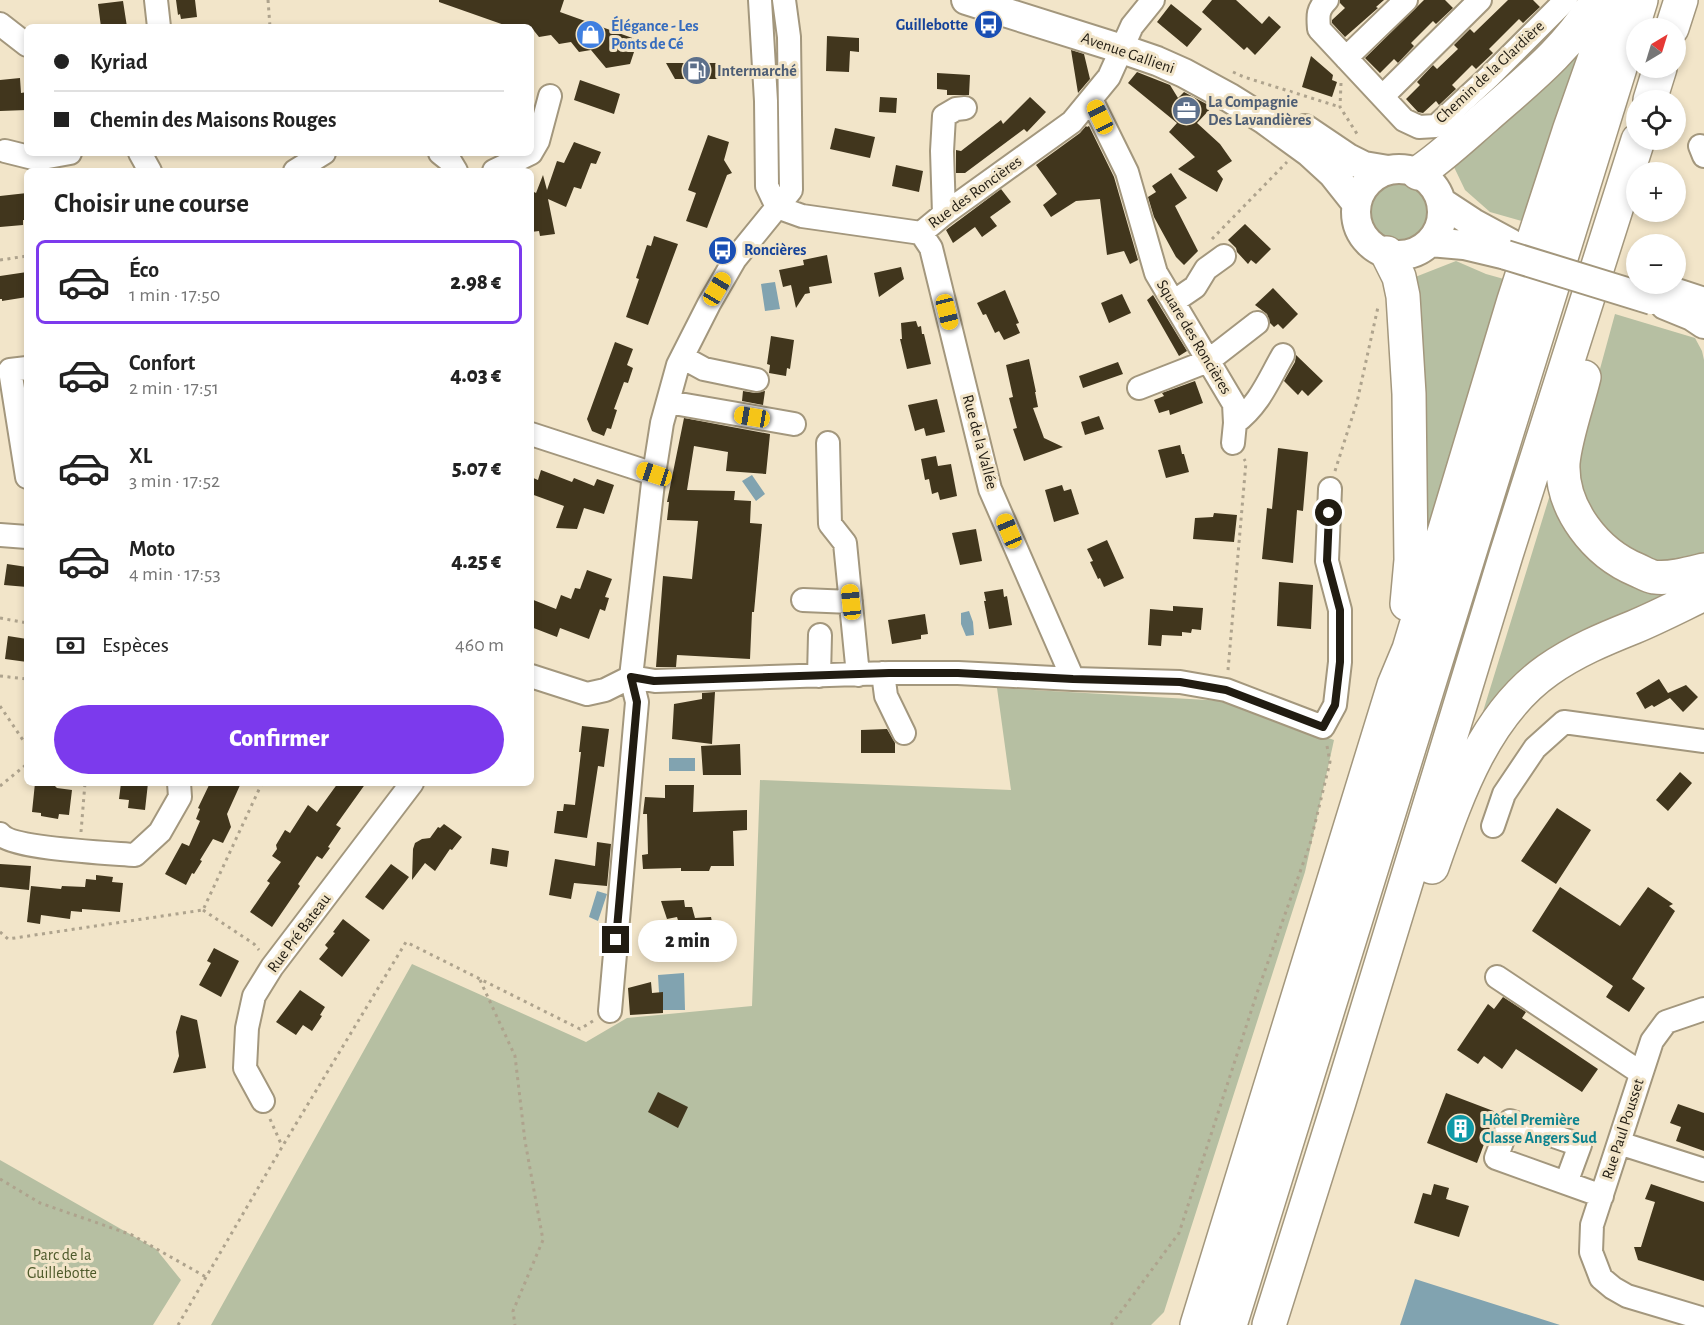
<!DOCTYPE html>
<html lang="fr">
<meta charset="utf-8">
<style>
:root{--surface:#fff;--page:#f2f2f2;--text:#222;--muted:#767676;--line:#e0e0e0;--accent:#7c3aed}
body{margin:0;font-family:"Alegreya Sans",sans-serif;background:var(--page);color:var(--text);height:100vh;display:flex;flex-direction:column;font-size:22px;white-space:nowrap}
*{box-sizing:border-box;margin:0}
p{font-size:20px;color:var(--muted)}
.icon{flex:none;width:33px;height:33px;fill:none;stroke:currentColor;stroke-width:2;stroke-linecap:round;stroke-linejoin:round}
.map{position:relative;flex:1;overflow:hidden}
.panel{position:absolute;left:24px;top:168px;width:510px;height:618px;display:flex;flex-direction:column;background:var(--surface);border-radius:9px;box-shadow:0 3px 9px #0003}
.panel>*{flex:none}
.guide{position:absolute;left:24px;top:24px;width:510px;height:132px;border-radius:9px;box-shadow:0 3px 9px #0003;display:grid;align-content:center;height:132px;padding:0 30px;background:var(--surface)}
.needle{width:39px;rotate:38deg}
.tools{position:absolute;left:1626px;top:18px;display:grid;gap:12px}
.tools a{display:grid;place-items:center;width:60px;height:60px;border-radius:50%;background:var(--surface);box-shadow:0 3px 9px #0003;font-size:30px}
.end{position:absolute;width:27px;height:27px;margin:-14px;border:8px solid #211c12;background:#fff;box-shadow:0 0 0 3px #fff}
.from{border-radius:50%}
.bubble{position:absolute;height:42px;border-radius:21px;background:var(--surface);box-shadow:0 3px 9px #0003;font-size:20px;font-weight:800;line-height:42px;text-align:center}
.car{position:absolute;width:18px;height:36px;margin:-18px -9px;border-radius:8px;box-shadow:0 0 4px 2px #0007;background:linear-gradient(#f5c518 24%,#345 0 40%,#f5c518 0 76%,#345 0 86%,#f5c518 0)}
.guide b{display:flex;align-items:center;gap:21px;height:57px;font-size:22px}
.guide b+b{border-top:2px solid var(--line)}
.guide i{width:15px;height:15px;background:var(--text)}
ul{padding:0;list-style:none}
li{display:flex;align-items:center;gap:18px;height:84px;margin:0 12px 9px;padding:0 18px;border:3px solid transparent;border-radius:9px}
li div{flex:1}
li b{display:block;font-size:22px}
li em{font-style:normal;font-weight:800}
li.selected{border-color:var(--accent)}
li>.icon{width:54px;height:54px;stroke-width:1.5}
h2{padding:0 30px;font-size:27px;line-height:72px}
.pay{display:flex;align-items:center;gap:15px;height:66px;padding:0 30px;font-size:22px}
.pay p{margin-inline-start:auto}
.button{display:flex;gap:12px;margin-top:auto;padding:12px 30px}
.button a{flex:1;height:69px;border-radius:36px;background:var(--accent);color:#fff;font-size:24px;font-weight:800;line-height:69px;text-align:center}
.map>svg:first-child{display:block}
</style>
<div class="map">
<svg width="1704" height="1325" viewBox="0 0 1704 1325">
<rect width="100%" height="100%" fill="#f2e5c9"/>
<path fill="#b6bfa2" d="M1580,51L1529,223L1490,212L1465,190L1454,167Z
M1369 212a30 30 0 1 1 60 0a30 30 0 1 1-60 0Z
M1456,261L1486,274L1511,281L1425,546L1405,281Z
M1615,314L1695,338L1702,351L1704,360V554L1702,555L1675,563L1652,560L1631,551L1601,527L1581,491L1577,453Z
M1553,494L1561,504L1686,585L1481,718L1549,498Z
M997,688L1224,701L1334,740L1305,872L1164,1312L1151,1325H211L412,964L586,1042L627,1018L752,1006L760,780L1011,790Z
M0,1160L156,1249L181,1280L153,1325H0Z"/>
<path fill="#81a3b0" d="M775,282L780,309L765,311L761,284Z
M752,475L765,494L756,501L742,481Z
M969,611L973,622L974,635L966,636L961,624V613Z
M669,758H695V771H669Z
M597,891L607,894L598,921L589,917Z
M684,973L685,1010H660L658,975Z
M1415,1279L1560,1325H1400Z"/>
<path fill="#41361d" d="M176,0H195L197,17L181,19L180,14L178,15Z
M439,0H564L560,12L638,40L630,64L606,68L591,50L579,52L571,42L559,44L551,35L539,37L531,27H510L439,2Z
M1212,0H1236L1262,24L1269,16L1281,27L1255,55L1247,47L1244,50L1202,12Z
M1340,0H1384L1376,7L1378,8L1345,37L1332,23V20L1345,8L1340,3Z
M1424,0H1445L1453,8L1436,24L1433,21L1411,43L1414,46L1398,63L1394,59L1380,73L1365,58Z
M1508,0H1533L1540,7L1523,23L1519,19L1489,49L1493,53L1476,69L1472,65L1452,85L1456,89L1439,105L1436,101L1423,113L1418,112L1406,99L1420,85L1417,82L1433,65L1437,69L1458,49L1454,45L1470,29L1474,33Z
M123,1L127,27H101L98,4Z
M1171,4L1202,29L1187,47L1157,22Z
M827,36L859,38V52L850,51L849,72L826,71Z
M1071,50L1084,54L1090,79L1078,93Z
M1311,56L1333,75L1332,80L1337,82L1332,97L1302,87Z
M666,63H717L726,79H675Z
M1137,72L1170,85L1178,98L1184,92L1212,107L1197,123L1220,144L1232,161L1217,171L1223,179L1217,192L1178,169L1195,157L1169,132L1177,123L1128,83Z
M937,73L970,75L969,95H947V90L937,89Z
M20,78L21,93L27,92V110L0,111V80Z
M580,80L620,94L614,114L574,100Z
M880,97L897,98L896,113L879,112Z
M1030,97L1046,112L1027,132L1024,129L965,173H956V150L961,151L1001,120L1003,124Z
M1086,126L1087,127L1089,126L1114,177L1138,260L1130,264L1124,251L1107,255L1100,199L1076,201L1051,217L1043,205L1057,194L1036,165L1080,133Z
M835,128L875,137L870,158L830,149Z
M708,135L729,142L724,160L732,173L727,175L707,228L686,221L696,193L688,190Z
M574,142L601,152L596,164L591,163L581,189L574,187L566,207L548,199L555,234L540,236L539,231L531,232V200L534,192L536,193L543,175L547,190L557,161L564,163Z
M896,165L923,171L919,192L892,186Z
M1171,173L1187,198L1175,206L1198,251L1184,265L1176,257L1154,217L1148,197L1156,192L1152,186Z
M1001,189L1011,202L990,217L997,226L982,237L975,227L953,243L946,230Z
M27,193V220H23V225L0,227V196Z
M1245,224L1271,249L1256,264L1251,260L1248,264L1237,252L1236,248L1228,240Z
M654,236L678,244L648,325L626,317L639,279L636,278L647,245L651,246Z
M827,255L832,283L809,287L810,293L805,294L796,308L791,285L783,287L779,270L804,265L803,260Z
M901,267L904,279L879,297L874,273Z
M27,272V297L2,301V299H0V276Z
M1273,288L1298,314L1283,329L1278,324L1274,327L1270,323L1267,314L1255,305Z
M1005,290L1019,323L1016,324L1020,333L1004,340L999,331L995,333L986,314L983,315L977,303Z
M1122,294L1131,313L1109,323L1101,303Z
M1153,295L1187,351L1179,356L1147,300Z
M916,321L918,327L921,326L922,334H924L931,364L907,369L900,339H902L901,323Z
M771,336L794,340L790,369L787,368L786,376L769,373L770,365L767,364Z
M615,342L633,349L627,365L633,368L628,383L624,382L614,409L617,410L611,429L607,428L604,436L592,431L587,419Z
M1296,355L1323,381L1308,396L1302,390L1298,395L1284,381L1295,362Z
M1029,359L1036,392H1035L1038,407L1033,408L1044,438L1063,447L1024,461L1013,429L1017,428L1009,398L1013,397L1006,365Z
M1118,362L1123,374L1083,388L1079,376Z
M1195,381L1203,403L1170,415L1169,410L1159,413L1154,400L1164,396L1162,393Z
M743,391L755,393L765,391L763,405L742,401Z
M937,399L945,432L926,436L924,428L915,431L908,405Z
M1099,416L1104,429L1085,435L1081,422Z
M684,418L770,434L766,474L726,471L728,452L694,446L687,490L735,491L734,500L751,501L750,523L762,524L754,612H752L750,659L677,655L676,667H656L663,576L692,579L698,521L667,520L669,502H667Z
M1180,445L1182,454H1184L1189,472L1166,478L1158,450Z
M1278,448L1308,452L1303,511L1297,510L1293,563L1262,559L1267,508L1272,509Z
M936,456L938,466L951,464L957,496L940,500L938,492L932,494L929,479L925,480L921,459Z
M541,470L572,482L574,478L594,486L597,479L614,485L604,514L584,508L577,529L556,528L564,506L531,494V477L538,480Z
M1062,485L1064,491L1071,489L1079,514L1054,522L1045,490Z
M1214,513L1237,515L1234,542L1193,539L1195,518L1213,517Z
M976,529L982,561L960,565L952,533Z
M1107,540L1124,578L1104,587L1100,578L1098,579L1090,562L1093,561L1087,549Z
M7,564L27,567V587L4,585Z
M587,570L612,579L605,597L609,598L605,611L600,609L589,639L560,628L557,637L531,627V599L556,609L561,595L571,599L575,588L580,589Z
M1279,582L1313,585L1311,629L1277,626Z
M1003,589L1004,597L1007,596L1012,625L989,629L984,601H986L984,592Z
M1173,606L1203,608L1201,630L1192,629L1191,633L1182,632V636L1162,635L1161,646L1148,645L1150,609L1173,611Z
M925,614L928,634L921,635V639L892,644L888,620Z
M8,636L27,639V662L5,659Z
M1659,679L1668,693L1686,685L1698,697L1683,712L1670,698L1654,707L1652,705L1645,709L1636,693Z
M715,692L712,744L672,739L674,704L702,699V693Z
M582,726L609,729L604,767L598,766L587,838L554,833L557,811H563L564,804L575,805L581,752H579Z
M887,729L895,743V753H861V730Z
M740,744L741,775H703L701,746Z
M1680,772L1692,783L1668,811L1656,800Z
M35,783H52L57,788L72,790L69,815L59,814L58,819L41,816V813L32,812Z
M121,783H148L145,810L128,808L129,800L119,799Z
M210,783H241L227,814L231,827L223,843L213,839L200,860L202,861L194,874L192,873L186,885L165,874L182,843L189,846L200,821L196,819L200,809L198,808Z
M338,783H366L336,825L341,828L328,847L330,848L322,859L317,856L298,884L300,886L272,927L250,912L270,883L267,881L281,862L272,856L277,849L276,845L285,830L290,833L308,805L317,812Z
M665,785H694L693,812L747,810V830L733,831L734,866H711L709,871H681V868L643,869L642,855L648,854L647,814H643L645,797L665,798Z
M1557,808L1591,830L1556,884L1521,861Z
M444,824L462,837L452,850L450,849L435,871L425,863L412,880L413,849L415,843L422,839L430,838L438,827L440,828Z
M597,842L611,844L607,886L574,883L571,899L549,895L555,859L595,866Z
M492,848L509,851L507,867L490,864Z
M0,864L31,866L29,890L0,887Z
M391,864L409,877L383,910L365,897Z
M96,875L113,877L112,882L123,883L120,912L82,909V912L71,911L70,919L41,915L40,924L27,922L31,886L61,889L62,886L85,887L86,879L96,880Z
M1560,887L1620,926L1648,887L1673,904L1669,906L1675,911L1632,979L1645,988L1629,1012L1606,997L1613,986L1532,931Z
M684,900L685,907H692L695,918L711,917L716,941L700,945L701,951L694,954V957L679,961L675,947L685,943L677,917L667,919L661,901Z
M343,919L370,940L342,977L319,959L328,948L325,945L335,933L333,932Z
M214,948L239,961L221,997L199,985L211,963L207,961Z
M651,982L652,993L663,992V1013L630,1015L628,988Z
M300,990L325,1007L320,1015L322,1016L312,1031L303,1025L296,1035L276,1022Z
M1503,997L1526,1012L1522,1018L1598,1069L1582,1092L1516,1049L1502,1069L1484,1056L1478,1064L1457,1050L1488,1004L1494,1009Z
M181,1015L197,1020L206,1068L173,1073L179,1056L176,1032Z
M658,1092L688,1107L678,1128L648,1112Z
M1446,1093L1496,1112L1477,1163L1427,1143Z
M1678,1104L1704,1113V1151L1676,1141L1681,1127L1670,1123Z
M1434,1184L1449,1188L1446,1199L1469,1206L1459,1237L1414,1223L1423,1193L1431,1195Z
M1651,1184L1704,1202V1281L1638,1260L1634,1247H1641L1655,1202L1645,1199Z"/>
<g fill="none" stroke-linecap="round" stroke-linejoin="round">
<defs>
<path id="minor" d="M156,0L159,27
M760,0L766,101L767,186L777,207
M1327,0C1317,10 1318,16 1319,29L1404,120L1419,127L1436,126L1489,77L1566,0
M0,24L27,45
M1346,58L1406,0
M1383,96L1480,0
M1091,99L1127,172L1156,273L1234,404L1235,423L1233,443
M1700,146L1704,156
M5,151L37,159L70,153
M140,153L150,171
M440,153L450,161L456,171
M531,153L538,141L550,96
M295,171L324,153
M494,171L531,153
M777,207L802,216L921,233L944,214L1072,122L1109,77L1132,26L1153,0
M944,214L942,151L944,116L956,109L965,108
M921,233L931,248L990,489L1073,679
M1173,302L1195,287L1206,269L1224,256
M682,357L704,369L757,380
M27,368L10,370L27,477
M1139,388L1208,361L1257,323
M668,402L794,424
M1235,423C1260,404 1268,381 1283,355
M531,434L654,474
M828,443L830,524L845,543L858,675
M0,535L27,537
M803,600L851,602
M883,673L886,696L904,733
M531,676L587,694L605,690L631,677
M819,676L820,635
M631,677L655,681L889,673H958L1073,679L1180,682L1226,690L1323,727L1335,705L1340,662V610L1327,561L1330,489
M1493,826L1504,794L1535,748L1564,722L1704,741
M0,834C13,849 111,853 135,855L160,832L180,797L179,783
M1497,977L1641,1073
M1704,1009L1666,1022L1652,1041L1592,1225L1591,1252L1601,1278L1613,1288L1627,1296L1704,1319
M610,1011L637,702L631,677L654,474L662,423L678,365L709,304L735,259L791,190L789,37L784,0
M263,1101L245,1068L247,1028L254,996L272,967L412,783
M1619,1143L1704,1170
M1566,1183L1580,1145L1510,1121L1496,1158L1602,1196"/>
<path id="major" d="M966,0L1122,49L1157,61L1184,73L1230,98L1265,120L1309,152L1333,174L1356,203
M1305,129L1348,158L1364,166L1388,170
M1356 212a43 43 0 1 1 86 0a43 43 0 1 1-86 0Z
M1441,202L1473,223L1510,243
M1430,242L1464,245L1506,255
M1649,284L1704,302
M1665,305L1692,316L1704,324"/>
<path id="highway" d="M1672,28L1681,0
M1650,100L1660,68
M1418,173C1442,157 1464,136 1486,117C1528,80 1568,49 1597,0
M1387,253L1399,277L1403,296L1409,394L1411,560L1407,604
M1584,377C1578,402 1565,438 1563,463C1561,509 1596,553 1637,570C1642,572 1648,576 1654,577C1670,579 1688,574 1704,570
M1432,867C1457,796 1484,715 1548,670C1575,651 1604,639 1634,627C1658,617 1681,605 1704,594
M1197,1325L1394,685L1409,649L1514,300L1569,131L1615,0
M1230,1325L1641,0
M1269,1325L1339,1102L1506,555L1638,140"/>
</defs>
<use href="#minor" stroke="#a3977d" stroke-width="26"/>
<use href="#major" stroke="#a3977d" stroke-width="32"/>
<use href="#highway" stroke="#a3977d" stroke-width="36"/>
<path stroke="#aea38d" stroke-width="3" stroke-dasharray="3 4.5" stroke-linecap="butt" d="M268,0L270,27
M1233,72L1244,77L1340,107
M1341,83L1340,107L1359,137
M1212,239L1287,162
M0,260L27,256
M1335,471L1357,402L1378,307
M0,618L27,623
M1228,670L1246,462L1244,459
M0,676L27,679
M0,706L27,746
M0,786L27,764
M81,832L85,783
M203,910L254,944L259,950
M0,932L8,939L203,910L262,783
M480,980L515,1056L525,1141L543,1240L513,1311L515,1325
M270,1119L282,1146
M0,1179L40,1203L132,1235L206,1277
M178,1325L282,1147L406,942L580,1029L593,1021
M1111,1325L1179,1233L1257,993L1310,844L1330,762L1327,746"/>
<use href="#minor" stroke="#fff" stroke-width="22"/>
<use href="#major" stroke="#fff" stroke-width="28"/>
<use href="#highway" stroke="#fff" stroke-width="33"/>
<defs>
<path id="major-bridge" d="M1506,255L1652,300"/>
</defs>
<use href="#major-bridge" stroke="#a3977d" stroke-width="32" stroke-linecap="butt"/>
<use href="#major-bridge" stroke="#fff" stroke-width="28"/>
</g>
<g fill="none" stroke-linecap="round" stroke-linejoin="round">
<path stroke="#211c12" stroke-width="8" d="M616,940L637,702L631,677L654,681L889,673H958L1073,679L1180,682L1226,690L1323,727L1335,705L1340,662V610L1327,561L1329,513"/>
</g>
<defs>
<symbol id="bus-disc" viewBox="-11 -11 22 22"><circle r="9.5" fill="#1a4fb4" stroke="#f2e5c9"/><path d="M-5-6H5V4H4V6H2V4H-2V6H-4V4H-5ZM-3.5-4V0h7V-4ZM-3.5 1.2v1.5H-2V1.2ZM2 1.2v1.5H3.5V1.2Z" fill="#fff"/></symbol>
<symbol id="shop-disc" viewBox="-11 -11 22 22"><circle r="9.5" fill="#3f7fe0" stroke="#f2e5c9"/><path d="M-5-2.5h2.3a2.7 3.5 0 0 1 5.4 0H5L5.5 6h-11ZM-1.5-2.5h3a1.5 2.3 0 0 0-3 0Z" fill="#fff"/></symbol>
<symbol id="fuel-disc" viewBox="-11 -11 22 22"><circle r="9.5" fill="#5c6f8a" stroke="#f2e5c9"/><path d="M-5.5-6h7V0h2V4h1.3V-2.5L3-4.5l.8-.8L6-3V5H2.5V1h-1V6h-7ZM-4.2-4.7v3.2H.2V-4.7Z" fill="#fff"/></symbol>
<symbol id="office-disc" viewBox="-11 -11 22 22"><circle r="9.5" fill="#5c6f8a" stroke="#f2e5c9"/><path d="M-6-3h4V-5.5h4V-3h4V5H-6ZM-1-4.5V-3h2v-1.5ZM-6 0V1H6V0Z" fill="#fff"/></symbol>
<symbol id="building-disc" viewBox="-11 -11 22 22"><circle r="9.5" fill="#0f9aa8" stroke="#f2e5c9"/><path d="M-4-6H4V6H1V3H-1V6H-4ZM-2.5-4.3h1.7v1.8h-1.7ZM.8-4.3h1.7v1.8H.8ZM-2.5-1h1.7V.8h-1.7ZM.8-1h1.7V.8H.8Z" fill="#fff"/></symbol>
</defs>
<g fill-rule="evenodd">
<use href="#bus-disc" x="972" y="8" width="33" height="33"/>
<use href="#shop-disc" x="574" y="18" width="33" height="33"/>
<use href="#fuel-disc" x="680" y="54" width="33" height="33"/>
<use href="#office-disc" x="1170" y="94" width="33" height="33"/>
<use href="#bus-disc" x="706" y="234" width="33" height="33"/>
<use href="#building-disc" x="1444" y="1112" width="33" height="33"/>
</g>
<g text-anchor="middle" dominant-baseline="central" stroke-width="6" stroke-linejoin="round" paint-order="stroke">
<g font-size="16" font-weight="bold" fill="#164399" stroke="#f2e5c9" text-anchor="end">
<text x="968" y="25">Guillebotte</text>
<text x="744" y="250" text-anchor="start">Roncières</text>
</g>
<g font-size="16" font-weight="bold" fill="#366cbe" stroke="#f2e5c9" text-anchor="start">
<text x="611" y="26">Élégance - Les<tspan x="611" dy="18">Ponts de Cé</tspan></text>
</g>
<g font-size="16" fill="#211c12" stroke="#f2e5c9">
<text transform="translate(1128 53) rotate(19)">Avenue Gallieni</text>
<text transform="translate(1490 72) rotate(-43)">Chemin de la Glardière</text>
<text transform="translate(975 192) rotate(-36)">Rue des Roncières</text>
<text transform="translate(1194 337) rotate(59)">Square des Roncières</text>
<text transform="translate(980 442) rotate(75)">Rue de la Vallée</text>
<text transform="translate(299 933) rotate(-53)">Rue Pré Bateau</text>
<text transform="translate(1623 1129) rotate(-72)">Rue Paul Pousset</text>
</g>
<g font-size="16" font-weight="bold" fill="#4e5e75" stroke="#f2e5c9" text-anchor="start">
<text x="717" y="71">Intermarché</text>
<text x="1208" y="102">La Compagnie<tspan x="1208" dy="18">Des Lavandières</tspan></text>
</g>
<g font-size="16" font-weight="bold" fill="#0d838f" stroke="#f2e5c9" text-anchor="start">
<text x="1482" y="1120">Hôtel Première<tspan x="1482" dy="18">Classe Angers Sud</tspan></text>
</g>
<g font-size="16" fill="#4d5929" stroke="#f2e5c9">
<text x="62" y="1255">Parc de la<tspan x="62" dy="18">Guillebotte</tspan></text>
</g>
</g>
</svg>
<div class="tools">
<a><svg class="needle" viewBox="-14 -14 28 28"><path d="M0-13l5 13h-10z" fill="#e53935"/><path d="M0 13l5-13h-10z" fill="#767676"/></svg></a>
<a><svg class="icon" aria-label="locate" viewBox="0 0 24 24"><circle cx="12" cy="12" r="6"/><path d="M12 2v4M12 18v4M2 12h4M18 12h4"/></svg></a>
<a>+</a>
<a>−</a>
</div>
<i class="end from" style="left:1329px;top:513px"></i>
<i class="end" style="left:616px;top:940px"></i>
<div class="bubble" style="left:638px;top:920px;width:99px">2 min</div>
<i class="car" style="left:1100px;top:117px;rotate:334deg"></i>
<i class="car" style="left:717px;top:289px;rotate:31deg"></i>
<i class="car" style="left:947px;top:312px;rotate:166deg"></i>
<i class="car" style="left:752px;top:417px;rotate:280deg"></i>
<i class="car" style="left:654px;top:474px;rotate:288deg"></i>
<i class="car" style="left:1009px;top:531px;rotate:337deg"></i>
<i class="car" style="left:851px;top:602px;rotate:354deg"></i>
<div class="guide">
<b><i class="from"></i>Kyriad</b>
<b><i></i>Chemin des Maisons Rouges</b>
</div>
<section class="panel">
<h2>Choisir une course</h2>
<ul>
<li class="selected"><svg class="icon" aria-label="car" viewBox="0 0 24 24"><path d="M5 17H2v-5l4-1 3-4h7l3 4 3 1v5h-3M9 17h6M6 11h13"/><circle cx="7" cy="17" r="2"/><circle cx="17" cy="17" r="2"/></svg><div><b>Éco</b><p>1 min · 17:50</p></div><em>2.98 €</em></li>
<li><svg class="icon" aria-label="car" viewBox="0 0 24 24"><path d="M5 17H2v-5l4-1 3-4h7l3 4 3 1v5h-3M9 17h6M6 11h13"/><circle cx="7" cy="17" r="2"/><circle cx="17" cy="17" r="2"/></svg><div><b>Confort</b><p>2 min · 17:51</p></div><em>4.03 €</em></li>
<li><svg class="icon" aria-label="car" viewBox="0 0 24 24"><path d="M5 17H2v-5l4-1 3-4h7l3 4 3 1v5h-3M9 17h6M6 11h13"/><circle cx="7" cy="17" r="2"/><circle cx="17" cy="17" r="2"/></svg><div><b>XL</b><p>3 min · 17:52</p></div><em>5.07 €</em></li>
<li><svg class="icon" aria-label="car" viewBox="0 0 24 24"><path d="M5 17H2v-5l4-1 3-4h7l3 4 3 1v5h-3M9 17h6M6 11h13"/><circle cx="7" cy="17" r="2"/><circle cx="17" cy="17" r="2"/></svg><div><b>Moto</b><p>4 min · 17:53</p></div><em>4.25 €</em></li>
</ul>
<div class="pay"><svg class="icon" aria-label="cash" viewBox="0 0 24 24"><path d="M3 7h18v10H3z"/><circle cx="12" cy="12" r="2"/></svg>Espèces<p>460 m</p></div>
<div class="button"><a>Confirmer</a></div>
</section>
</div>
